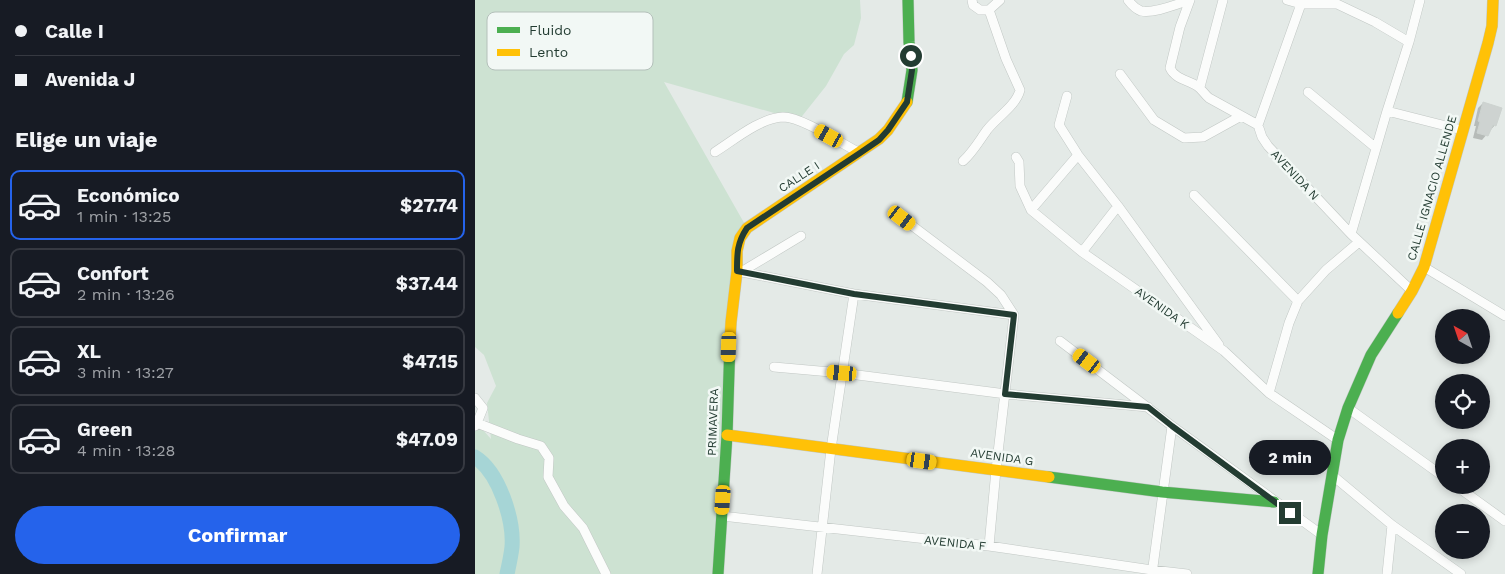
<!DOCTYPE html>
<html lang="es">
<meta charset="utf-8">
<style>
:root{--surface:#171b24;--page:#20242c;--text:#f1f3f6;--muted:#9ea1a6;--line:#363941;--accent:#2563eb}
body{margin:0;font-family:"Work Sans",sans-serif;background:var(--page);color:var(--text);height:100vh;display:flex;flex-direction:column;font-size:19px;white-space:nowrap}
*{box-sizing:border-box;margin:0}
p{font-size:16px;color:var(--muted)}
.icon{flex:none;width:28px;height:28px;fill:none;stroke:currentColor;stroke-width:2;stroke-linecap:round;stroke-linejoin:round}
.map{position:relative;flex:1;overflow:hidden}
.side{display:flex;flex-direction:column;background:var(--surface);width:475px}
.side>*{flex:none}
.hud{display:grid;align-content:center;height:110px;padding:0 15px;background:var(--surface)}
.needle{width:32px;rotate:320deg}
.fabs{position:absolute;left:960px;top:309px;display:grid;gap:10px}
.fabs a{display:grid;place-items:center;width:55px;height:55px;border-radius:50%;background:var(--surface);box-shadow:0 2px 8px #0003;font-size:25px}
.end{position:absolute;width:22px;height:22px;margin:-11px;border:6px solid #233c32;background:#fff;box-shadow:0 0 0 2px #fff}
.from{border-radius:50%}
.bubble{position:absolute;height:35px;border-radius:18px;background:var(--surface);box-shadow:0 2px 8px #0003;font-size:16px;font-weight:700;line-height:35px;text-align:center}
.car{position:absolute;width:15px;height:30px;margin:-15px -8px;border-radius:6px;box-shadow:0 0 4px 1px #0007;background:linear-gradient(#f5c518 24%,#345 0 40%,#f5c518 0 76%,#345 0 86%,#f5c518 0)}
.hud b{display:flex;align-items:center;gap:18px;height:48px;font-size:19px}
.hud b+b{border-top:1px solid var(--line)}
.hud i{width:12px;height:12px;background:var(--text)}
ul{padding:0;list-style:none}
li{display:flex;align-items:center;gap:15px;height:70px;margin:0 10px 8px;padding:0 5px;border:2px solid var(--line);border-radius:10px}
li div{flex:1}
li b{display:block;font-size:19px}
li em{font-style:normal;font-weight:700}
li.active{border-color:var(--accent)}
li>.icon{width:45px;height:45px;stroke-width:1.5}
h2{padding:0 15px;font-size:22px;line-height:60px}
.action{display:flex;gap:10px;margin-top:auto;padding:10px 15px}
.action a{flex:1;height:58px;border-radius:30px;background:var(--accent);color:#fff;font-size:20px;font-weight:700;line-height:58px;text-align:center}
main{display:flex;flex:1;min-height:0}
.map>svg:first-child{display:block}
</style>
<main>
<section class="side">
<div class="hud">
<b><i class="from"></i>Calle I</b>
<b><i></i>Avenida J</b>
</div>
<h2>Elige un viaje</h2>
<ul>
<li class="active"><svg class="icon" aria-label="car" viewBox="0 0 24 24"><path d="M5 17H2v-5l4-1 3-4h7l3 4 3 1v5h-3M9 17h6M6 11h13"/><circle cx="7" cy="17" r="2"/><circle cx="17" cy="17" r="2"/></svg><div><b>Económico</b><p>1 min · 13:25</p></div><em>$27.74</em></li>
<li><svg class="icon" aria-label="car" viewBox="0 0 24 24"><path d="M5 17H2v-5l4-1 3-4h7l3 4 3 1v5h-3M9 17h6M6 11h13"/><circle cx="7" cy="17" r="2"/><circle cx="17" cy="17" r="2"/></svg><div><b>Confort</b><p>2 min · 13:26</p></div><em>$37.44</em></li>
<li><svg class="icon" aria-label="car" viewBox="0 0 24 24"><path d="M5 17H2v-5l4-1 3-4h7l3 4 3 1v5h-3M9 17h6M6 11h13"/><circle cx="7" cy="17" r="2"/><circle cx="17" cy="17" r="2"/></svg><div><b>XL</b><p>3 min · 13:27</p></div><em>$47.15</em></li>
<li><svg class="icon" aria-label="car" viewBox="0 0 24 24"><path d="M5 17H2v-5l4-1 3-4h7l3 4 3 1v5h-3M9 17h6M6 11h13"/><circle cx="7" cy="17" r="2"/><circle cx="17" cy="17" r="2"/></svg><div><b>Green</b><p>4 min · 13:28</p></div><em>$47.09</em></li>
</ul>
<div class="action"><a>Confirmar</a></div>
</section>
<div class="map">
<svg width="1030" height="574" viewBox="0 0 1030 574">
<rect width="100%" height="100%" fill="#e4eae7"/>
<path fill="#cde2d2" d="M0,0H385L386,18L379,45L369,54L351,86L324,120L189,82L272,228L265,238L243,574H0V421L16,439L12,403L21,386L9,355L0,347Z"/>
<path fill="#0003" d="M1008,103L1020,125L1007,140L998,138L1001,126H999L1003,108Z"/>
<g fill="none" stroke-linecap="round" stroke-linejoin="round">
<path stroke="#a6d5d6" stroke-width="15" d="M0,457C24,472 39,520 37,547C36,556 34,565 32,574"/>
</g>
<path fill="#ced3d1" stroke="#cdd3d0" d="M1008,102L1027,108L1021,126L1018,125L1013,136L1002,133L1005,122L1003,121Z"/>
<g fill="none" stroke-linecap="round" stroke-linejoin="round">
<defs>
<path id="street" d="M497,0L498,5L505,10H514L525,0
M653,0C656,4 661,9 666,11C679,14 702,4 715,0
M715,0L705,27L695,68C700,79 713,80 722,86C727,89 729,94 734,98L783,125L787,137L793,146L876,234L937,291
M812,0L826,4H862L900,22L934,42
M645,74L679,120L709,138L728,137L766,116
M725,87L748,0
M833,92L901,148
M592,96L584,125L603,155L643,206L744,345
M912,111L987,130
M783,125L826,4
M240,152C259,140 285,118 308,117C327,117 367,144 385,153
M541,157L544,162L545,186L556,210L607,252L749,351L794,393L863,440
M488,161C498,152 504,141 512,130C522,117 541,106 545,90L531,59L514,10
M719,195L823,301
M556,210L603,155
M427,218L512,282L526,295L539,315
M876,234L912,111L934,42L945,0
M607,252L643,206
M949,267L1030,316
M262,271L379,294L539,315
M266,272L326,236
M585,341L697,426L847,535
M299,367L367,373L531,394L673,407
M794,393L814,323L823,301L851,270L884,242
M0,398L8,408L2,423L0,426
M873,408L969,477
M2,423L43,439L66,446L74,458L73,477L89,506L108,528L131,574
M857,475L917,525L986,574
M980,485L1030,521
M247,516L514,546L677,570L712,574
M514,546L521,470L539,315
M342,574L356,449L379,294
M677,574L697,426
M912,574L917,525"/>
<path id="fast" d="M432,102L437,70L434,42L433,0
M574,477L687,492L799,502
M243,574L252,435L255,340
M843,574L847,535L863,440L873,408L896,355L923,313"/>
<path id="slow" d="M923,313L937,291L949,267L1013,43L1017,26L1018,0
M255,340L256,322L262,271V251L265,238L272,228L404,139L413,130L432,102
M252,435L574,477"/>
</defs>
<use href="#street" stroke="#c1c7c4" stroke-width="10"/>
<use href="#fast" stroke="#c0c7c4" stroke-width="12"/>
<use href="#slow" stroke="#c0c7c4" stroke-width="12"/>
<use href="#street" stroke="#fbfcfb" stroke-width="9"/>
<use href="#fast" stroke="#4caf50" stroke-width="11"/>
<use href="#slow" stroke="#ffc107" stroke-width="11"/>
</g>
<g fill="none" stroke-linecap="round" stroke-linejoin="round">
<path stroke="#233c32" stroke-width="6" d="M436,56L437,70L432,102L413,130L404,140L385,153L272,228C262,243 262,253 262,271L379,294L539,315L530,394L673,407L697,426L815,513"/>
</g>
<g text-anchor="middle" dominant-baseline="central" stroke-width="5" stroke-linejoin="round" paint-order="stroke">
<g font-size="12" fill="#233c32" stroke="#f2f8f5">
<text transform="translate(820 175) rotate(47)">AVENIDA N</text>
<text transform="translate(324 177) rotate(-33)">CALLE I</text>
<text transform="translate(957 188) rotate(-74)">CALLE IGNACIO ALLENDE</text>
<text transform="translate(687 308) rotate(35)">AVENIDA K</text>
<text transform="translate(238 422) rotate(-88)">PRIMAVERA</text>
<text transform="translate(527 457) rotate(8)">AVENIDA G</text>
<text transform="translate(480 543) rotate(6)">AVENIDA F</text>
</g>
</g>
<rect x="12" y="12" width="166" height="58" rx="8" fill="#f2f8f5" stroke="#b4c0ba" stroke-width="1"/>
<rect x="22" y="27" width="23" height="6" fill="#4caf50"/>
<rect x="22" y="49" width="23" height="7" fill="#ffc107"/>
<g font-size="14" fill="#233c32">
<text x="54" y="35">Fluido</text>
<text x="54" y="57">Lento</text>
</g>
</svg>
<div class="fabs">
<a><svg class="needle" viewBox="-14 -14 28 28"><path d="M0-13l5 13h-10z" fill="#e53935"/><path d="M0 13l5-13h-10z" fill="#9ea1a6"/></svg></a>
<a><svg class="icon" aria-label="locate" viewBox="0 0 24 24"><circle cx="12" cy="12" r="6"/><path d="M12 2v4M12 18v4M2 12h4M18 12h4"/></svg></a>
<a>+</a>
<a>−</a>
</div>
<i class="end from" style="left:436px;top:56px"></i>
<i class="end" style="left:815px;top:513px"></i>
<div class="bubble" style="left:774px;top:440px;width:82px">2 min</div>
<i class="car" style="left:354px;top:136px;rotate:299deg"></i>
<i class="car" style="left:427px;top:218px;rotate:127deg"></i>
<i class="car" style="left:254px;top:347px;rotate:182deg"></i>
<i class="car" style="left:612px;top:361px;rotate:307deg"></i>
<i class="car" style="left:367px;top:373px;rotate:275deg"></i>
<i class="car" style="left:447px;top:461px;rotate:98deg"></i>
<i class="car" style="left:248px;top:500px;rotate:184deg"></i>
</div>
</main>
